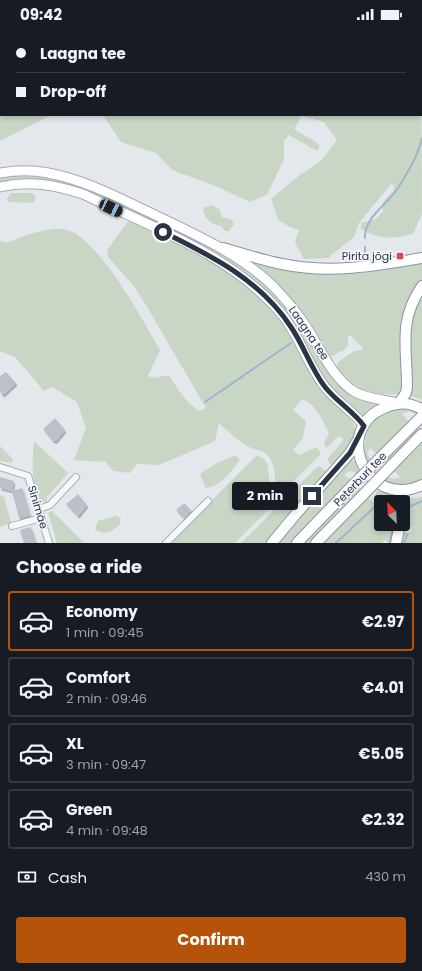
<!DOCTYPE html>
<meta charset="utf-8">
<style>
:root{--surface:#171b24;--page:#20242c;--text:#f1f3f6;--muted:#9ea1a6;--line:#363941;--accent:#b45309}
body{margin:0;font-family:Poppins,sans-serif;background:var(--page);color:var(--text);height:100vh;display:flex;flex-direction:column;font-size:15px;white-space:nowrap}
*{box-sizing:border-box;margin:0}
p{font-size:13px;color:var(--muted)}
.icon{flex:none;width:22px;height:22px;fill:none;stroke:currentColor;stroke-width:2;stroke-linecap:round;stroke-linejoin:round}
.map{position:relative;height:515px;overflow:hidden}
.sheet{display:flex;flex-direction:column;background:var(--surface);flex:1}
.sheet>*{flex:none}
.guide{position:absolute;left:0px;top:0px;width:422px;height:88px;box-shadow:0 2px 6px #0003;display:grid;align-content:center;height:88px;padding:0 16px;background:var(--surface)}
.needle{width:26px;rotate:336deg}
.buttons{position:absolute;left:374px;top:467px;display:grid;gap:8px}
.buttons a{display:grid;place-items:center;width:36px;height:36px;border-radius:4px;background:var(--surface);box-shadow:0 2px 6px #0003;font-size:20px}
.end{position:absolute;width:18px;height:18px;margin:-9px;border:5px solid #2b3445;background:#fff;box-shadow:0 0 0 2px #fff}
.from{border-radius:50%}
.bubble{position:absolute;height:28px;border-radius:4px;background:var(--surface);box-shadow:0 2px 6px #0003;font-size:13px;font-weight:700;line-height:28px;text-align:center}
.car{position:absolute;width:12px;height:24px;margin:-12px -6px;border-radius:5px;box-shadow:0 0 3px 1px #0007;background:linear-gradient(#222 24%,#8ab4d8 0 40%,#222 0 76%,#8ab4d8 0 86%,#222 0)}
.guide b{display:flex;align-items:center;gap:14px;height:38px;font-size:15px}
.guide b+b{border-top:1px solid var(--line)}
.guide i{width:10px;height:10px;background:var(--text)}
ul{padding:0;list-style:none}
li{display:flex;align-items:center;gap:12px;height:60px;margin:0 8px 6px;padding:0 8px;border:2px solid var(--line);border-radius:4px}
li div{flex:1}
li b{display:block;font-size:15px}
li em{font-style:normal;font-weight:700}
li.on{border-color:var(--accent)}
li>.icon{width:36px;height:36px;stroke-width:1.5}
h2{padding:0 16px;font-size:18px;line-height:48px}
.pay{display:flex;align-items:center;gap:10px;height:44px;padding:0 16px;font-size:15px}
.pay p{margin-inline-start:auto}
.cta{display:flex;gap:8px;margin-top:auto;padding:8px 16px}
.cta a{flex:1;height:46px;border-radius:4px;background:var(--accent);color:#fff;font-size:16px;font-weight:700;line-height:46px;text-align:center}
.status{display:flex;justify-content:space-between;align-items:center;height:28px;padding:0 20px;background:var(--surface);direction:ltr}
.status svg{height:11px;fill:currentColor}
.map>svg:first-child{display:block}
</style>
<div class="status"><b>09:42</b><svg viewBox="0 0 49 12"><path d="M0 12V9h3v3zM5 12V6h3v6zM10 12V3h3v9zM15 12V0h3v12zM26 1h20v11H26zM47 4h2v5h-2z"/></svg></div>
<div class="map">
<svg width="422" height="515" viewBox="0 0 422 515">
<defs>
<filter id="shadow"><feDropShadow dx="1.5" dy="2.5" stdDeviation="0" flood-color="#0004"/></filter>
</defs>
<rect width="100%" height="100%" fill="#e4e7ec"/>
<path fill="#c9d6c5" d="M11,0H385V1H11Z
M0,18L1,87H51L0,113Z
M421,36L422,186L413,206C390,211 382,212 361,201V195L376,191L383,183V174L393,163L394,158L391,156L359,195L354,209L328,230L304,231L295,214L299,202L290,199L278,192L271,171L301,146L321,133L337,112L324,94L302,88L294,101L319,116V120L317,123L289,107L284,113V131L267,167L250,174L213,157L172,142L156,125L121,114L103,87H421Z
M23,147C48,148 70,154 93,162L231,229L262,252L295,285L335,350L385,374L373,379L363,388C351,376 336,366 326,352C308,325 297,295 274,271C235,229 184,209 133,184C109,173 84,159 57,154C38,150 19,151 0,154V150Z
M11,165H32L36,169L33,175L8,174L7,171Z
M212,177L219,181L222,189L232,192L234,196L229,203H225L221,198C212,197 204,190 203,182L205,179Z
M129,192C196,224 248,244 292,308C303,324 308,343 319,359C330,377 365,389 352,413C348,421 342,428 337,436H330L327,431L344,412L339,408L326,420L324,414L329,406C324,394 315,375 302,371L293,382L306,393L303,410L293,422L299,427L317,419L321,426L275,472C275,459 278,434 265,425C261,422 255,422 251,420C239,414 229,404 219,395L215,413L159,437L137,436L130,445L113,443L106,434L74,432L86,400L77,374L52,359L44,363L15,329L0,323V213L6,215C21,209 52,197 68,202C101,214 142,291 160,322L148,348L154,350L169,347C178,361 185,375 200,383L206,380L147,279L133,257L108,229L107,225L108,221Z
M243,229L285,241L422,233V251L414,263L403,356L399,366C373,369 353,361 337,341L338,334L354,323L362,322L363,320L350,307L348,310V317L344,322L332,328L328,327L309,295Z
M422,265V372L409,367L408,310L412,286Z
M395,379L418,383L415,386L410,383L402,386L409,394L377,426L370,420L367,425L371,432L368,435C362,421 366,406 370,392Z
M416,400L419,403L387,436L384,433Z
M422,412V451C409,459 398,458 384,453L388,449L393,451L400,449L393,442Z
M34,413L68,445L47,469V475L39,472C31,448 32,437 34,413Z
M0,418L13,431L12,435L0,433Z
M236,427L240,432C229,445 223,457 206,460L200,446L217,435Z
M257,427L264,431L268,437L271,474L267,483L235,515H170Z
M348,432L355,433L359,443L357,446L351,443L344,446L351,453L291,515H277Z
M320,438L327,444L265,515H241L316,440Z
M358,459L361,462L310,515H304Z
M378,462L392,469L399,470L398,474H381V496H397L392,514L389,515L384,512L382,515H322L367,469L375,475L377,470L376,464Z
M0,467L4,469L11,495L0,499Z
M422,469V515H401L404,505L411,504L412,499L405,498L404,495L407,471Z
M52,483L84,515H57L48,485Z
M116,488L121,491L119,498C111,503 104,508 95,501L98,493Z"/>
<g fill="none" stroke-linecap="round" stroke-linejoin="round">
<path stroke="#9fb4cc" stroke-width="2" d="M200,0L202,1
M283,1L284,0
M365,210C364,189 388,176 398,160C408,144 418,128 422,110
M365,233V219
M205,374L291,315
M408,496L409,479L422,473
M390,514L394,496
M336,515L382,472L385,470L395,474
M404,515L407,507"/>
</g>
<path fill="#bbc0ca" filter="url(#shadow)" d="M6,344L16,355L3,367L0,364V348Z
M55,390L65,402L56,413H53L43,401Z
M0,449L14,453L12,463L0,460Z
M22,460L30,487L19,490L12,463Z
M78,466L87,477L78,488L66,476Z
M184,475L191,482L184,490L176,482Z
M31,499L36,515H24L20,502Z"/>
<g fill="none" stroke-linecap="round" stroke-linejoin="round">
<defs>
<path id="minor" d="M0,439L28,448L49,515
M39,481L50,477L76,449
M12,498L41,490
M166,515L208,473"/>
<path id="primary" d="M0,145C16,142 33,142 48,145C86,152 121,171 155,187C196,207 238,225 272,257C283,269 294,280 303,294C319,316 331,350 355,364C368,371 385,372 399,375
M0,159C29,152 55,157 83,166C151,199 229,225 280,284C299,306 307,336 325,359C337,374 353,383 364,398"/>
<path id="trunk" d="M223,220C243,226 262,232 282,236C329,246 376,238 422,230
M399,375L406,365L407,359C407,319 398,293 422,258
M422,381C408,374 399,374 384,380C332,401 366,483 422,457
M380,430L422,388
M390,439L422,406
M402,474L405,462
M272,515L296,486L350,425L359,410
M297,515L354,456
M316,515L364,466
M396,515L400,496"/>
</defs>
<use href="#minor" stroke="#a9aeb7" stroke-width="8"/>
<use href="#primary" stroke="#a3abb8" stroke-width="11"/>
<use href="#trunk" stroke="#8b94a3" stroke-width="12"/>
<use href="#minor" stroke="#f7f8fa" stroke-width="6"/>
<use href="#primary" stroke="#fff" stroke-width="9"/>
<use href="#trunk" stroke="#fff" stroke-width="10"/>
<defs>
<path id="trunk-bridge" d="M354,456L380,430
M364,466L390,439"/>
</defs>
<use href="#trunk-bridge" stroke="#8b94a3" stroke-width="12" stroke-linecap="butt"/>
<use href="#trunk-bridge" stroke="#fff" stroke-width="10"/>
</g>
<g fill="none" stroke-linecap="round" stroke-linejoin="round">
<path stroke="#2b3445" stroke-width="5" d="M163,204C212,228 260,252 291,299C304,318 311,341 325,359C337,374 353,383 364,398L350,425L312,468"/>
</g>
<rect fill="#d1495b" stroke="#f4f6f9" stroke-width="1.5" x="396" y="224" width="8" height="8" rx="2"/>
<g text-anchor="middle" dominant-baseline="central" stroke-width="3.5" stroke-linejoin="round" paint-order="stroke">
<g font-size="11" fill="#2b3445" stroke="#f4f6f9" text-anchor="end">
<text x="392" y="228">Pirita jõgi</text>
</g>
<g font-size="11" fill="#2b3445" stroke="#f4f6f9">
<text transform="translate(309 305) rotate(56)">Laagna tee</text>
<text transform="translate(360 451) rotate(-46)">Peterburi tee</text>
<text transform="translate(38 479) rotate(73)">Sinimäe</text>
</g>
</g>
</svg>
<div class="buttons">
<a><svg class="needle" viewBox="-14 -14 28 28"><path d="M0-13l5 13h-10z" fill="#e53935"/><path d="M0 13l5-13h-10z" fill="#9ea1a6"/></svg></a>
</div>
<i class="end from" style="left:163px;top:204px"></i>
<i class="end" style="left:312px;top:468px"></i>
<div class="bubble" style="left:232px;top:454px;width:66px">2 min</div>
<i class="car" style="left:111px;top:180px;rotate:115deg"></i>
<div class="guide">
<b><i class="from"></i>Laagna tee</b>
<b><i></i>Drop-off</b>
</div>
</div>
<section class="sheet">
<h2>Choose a ride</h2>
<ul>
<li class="on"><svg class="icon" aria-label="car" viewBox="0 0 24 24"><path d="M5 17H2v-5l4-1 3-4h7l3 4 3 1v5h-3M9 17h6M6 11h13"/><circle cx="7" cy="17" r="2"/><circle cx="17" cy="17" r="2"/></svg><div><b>Economy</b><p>1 min · 09:45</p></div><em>€2.97</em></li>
<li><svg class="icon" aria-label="car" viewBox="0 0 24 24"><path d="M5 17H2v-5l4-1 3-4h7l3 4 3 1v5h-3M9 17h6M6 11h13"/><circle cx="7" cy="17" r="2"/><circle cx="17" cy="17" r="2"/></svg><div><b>Comfort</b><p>2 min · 09:46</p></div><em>€4.01</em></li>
<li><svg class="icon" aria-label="car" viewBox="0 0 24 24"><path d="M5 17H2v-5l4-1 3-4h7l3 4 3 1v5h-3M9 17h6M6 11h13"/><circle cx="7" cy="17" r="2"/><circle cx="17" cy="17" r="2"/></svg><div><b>XL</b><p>3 min · 09:47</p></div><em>€5.05</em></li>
<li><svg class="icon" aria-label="car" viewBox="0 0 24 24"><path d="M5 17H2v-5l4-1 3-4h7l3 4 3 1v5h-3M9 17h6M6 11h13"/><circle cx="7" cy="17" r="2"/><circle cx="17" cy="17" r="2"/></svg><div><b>Green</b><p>4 min · 09:48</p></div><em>€2.32</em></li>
</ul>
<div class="pay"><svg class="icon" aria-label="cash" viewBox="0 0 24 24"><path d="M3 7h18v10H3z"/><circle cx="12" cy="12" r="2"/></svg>Cash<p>430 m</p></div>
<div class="cta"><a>Confirm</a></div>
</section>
